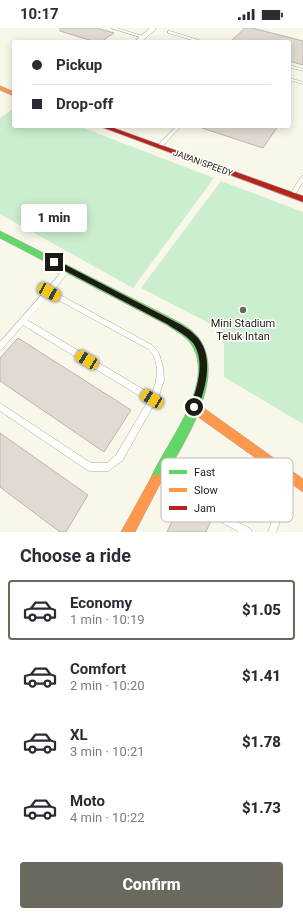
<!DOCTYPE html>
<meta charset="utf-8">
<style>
:root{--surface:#fff;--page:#f7f7f7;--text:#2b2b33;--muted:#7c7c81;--line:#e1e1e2;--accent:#6b685e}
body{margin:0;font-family:Roboto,sans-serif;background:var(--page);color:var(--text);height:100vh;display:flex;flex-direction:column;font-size:15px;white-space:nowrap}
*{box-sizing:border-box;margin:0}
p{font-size:13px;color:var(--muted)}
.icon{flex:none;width:22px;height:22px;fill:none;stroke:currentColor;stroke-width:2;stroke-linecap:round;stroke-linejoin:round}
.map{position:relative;height:504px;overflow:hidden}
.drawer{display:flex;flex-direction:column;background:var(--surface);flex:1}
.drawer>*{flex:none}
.top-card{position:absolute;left:12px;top:12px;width:279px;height:88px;border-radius:4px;box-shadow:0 2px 10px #0003;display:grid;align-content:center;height:88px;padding:0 20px;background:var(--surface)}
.end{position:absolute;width:18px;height:18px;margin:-9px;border:5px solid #1e1c12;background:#fff;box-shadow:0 0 0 2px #fff}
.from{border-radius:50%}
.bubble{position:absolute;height:28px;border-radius:4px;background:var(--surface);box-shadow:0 2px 10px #0003;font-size:13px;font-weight:800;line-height:28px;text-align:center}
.car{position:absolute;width:12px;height:24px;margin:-12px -6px;border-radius:5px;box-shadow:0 0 3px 1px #0007;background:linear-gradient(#f5c518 24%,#345 0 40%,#f5c518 0 76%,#345 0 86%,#f5c518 0)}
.top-card b{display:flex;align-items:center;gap:14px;height:38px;font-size:15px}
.top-card b+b{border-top:1px solid var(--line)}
.top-card i{width:10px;height:10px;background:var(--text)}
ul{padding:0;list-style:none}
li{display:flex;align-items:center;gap:12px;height:60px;margin:0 8px 6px;padding:0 12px;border:2px solid transparent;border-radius:4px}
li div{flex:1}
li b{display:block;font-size:15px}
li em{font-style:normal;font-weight:800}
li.current{border-color:var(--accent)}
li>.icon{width:36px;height:36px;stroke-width:1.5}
h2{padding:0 20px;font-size:18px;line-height:48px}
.action{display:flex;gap:8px;margin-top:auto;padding:8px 20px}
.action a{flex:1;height:46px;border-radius:4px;background:var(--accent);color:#fff;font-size:16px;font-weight:800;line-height:46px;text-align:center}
.status{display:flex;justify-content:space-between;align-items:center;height:28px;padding:0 20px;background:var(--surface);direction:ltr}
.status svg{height:11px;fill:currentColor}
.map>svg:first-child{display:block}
</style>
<div class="status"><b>10:17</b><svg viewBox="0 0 49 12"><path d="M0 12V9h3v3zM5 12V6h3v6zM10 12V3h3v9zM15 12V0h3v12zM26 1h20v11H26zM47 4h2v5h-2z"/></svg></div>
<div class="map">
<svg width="303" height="504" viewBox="0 0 303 504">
<rect width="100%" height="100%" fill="#f9f6ea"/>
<path fill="#cbeece" d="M14,80V98H78L214,150L133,260L0,186V90Z
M221,153L303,184V396L224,349V303L141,260Z"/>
<path fill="#e1dad2" stroke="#bbb5ac" d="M60,0H97L114,5L101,14H96L60,3Z
M245,0H252L303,13V37L289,33V13L230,14Z
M203,98H278L263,120L202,100Z
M18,310L131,382L104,424L0,353V330Z
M0,405L88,467L66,504H60L0,459Z
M187,462L216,480L206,504H167Z"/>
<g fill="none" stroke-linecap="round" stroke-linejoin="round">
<defs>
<path id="lane" d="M111,0H117L146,9L143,10Z
M168,3H170L205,14H199L168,5Z
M289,37L303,41V43L289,39Z
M289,50L303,54V56L289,52Z
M177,98H181L161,120H157V118Z
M303,148V154L294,168H290V166L301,149Z
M66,239H70L71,241L53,263L152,317L159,325L163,340L164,352L159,368L122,433L108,443H90L87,442L0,383V375L91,435H107L116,427L148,373L23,297L2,321L0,322V314ZM49,267L148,321C150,323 153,326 154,329C159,339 157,357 151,366L27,292Z
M291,451L294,452L295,455L276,504H268L288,452Z
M224,487L251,501L252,504H239L221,494L220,491L221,488Z"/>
<path id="street" d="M150,0H157L141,14H134Z"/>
<path id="fast" d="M0,203L173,291C182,296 192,301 198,309C229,350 181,420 160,456L156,458L152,456L150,452C164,417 218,355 191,316C185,307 175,303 167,297L0,210Z"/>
<path id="slow" d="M0,58L14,64V68L0,62Z
M194,373L303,451V464L190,383L188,379L190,375Z
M156,446L160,448L162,452L135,504H121L152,448Z"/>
<path id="jam" d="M99,98H108L303,168V174Z"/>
</defs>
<use href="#lane" stroke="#aba99f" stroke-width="1"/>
<use href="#street" stroke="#aba99f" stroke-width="1"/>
<use href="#fast" stroke="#aba99f" stroke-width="1"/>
<use href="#slow" stroke="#aba99f" stroke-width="1"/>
<use href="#jam" stroke="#aba99f" stroke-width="1"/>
<use href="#lane" fill="#fefefc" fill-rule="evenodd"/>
<use href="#street" fill="#fefefc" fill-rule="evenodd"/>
<use href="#fast" fill="#63d668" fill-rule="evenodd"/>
<use href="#slow" fill="#ff974d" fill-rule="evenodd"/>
<use href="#jam" fill="#b3261e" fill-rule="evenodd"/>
</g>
<path fill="#1e1c12" d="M52,232H56L172,292C182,297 191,302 198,310C214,329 206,361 197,382L194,383L190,379C197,361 206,333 193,315C186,307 176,302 167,296L52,236Z"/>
<circle fill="#6b685e" stroke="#fff" stroke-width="1.5" cx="243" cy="282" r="4"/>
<g text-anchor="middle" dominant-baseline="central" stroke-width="3" stroke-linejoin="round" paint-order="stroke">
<g font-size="9" fill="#1e1c12" stroke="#fff">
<text transform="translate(203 135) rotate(20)">JALAN SPEEDY</text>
</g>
<g font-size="11" fill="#1e1c12" stroke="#fff">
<text x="243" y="295">Mini Stadium<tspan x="243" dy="13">Teluk Intan</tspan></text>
</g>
</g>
<rect x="161" y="430" width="132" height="64" rx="6" fill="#fff" stroke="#bcbbb8" stroke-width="1"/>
<rect x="169" y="442" width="18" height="4" fill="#63d668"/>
<rect x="169" y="460" width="18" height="4" fill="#ff974d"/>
<rect x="169" y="478" width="18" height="4" fill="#b3261e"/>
<g font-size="11" fill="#1e1c12">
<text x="194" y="448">Fast</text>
<text x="194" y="466">Slow</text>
<text x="194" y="484">Jam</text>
</g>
</svg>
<i class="end from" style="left:194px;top:379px"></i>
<i class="end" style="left:54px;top:234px"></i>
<div class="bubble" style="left:21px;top:176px;width:66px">1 min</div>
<i class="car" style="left:49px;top:264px;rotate:119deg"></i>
<i class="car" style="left:87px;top:332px;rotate:301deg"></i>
<i class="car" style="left:152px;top:371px;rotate:301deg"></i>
<div class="top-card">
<b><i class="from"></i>Pickup</b>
<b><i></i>Drop-off</b>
</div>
</div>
<section class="drawer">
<h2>Choose a ride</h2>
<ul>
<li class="current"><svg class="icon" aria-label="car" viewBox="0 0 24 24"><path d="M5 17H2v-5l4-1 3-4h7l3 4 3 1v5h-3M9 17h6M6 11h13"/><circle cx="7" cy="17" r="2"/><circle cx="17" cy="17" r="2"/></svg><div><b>Economy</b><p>1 min · 10:19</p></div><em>$1.05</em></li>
<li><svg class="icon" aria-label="car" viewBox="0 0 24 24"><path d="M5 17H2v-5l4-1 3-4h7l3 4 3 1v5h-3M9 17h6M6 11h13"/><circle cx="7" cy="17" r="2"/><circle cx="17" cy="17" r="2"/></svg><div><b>Comfort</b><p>2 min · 10:20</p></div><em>$1.41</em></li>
<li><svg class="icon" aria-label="car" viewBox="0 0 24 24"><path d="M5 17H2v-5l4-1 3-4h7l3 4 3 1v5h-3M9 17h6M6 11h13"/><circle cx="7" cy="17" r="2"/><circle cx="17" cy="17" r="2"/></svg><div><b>XL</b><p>3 min · 10:21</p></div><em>$1.78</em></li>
<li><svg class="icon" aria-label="car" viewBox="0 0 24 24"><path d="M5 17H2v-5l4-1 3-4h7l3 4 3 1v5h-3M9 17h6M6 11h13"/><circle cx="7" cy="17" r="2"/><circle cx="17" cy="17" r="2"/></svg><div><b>Moto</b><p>4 min · 10:22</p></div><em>$1.73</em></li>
</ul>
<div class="action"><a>Confirm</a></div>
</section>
